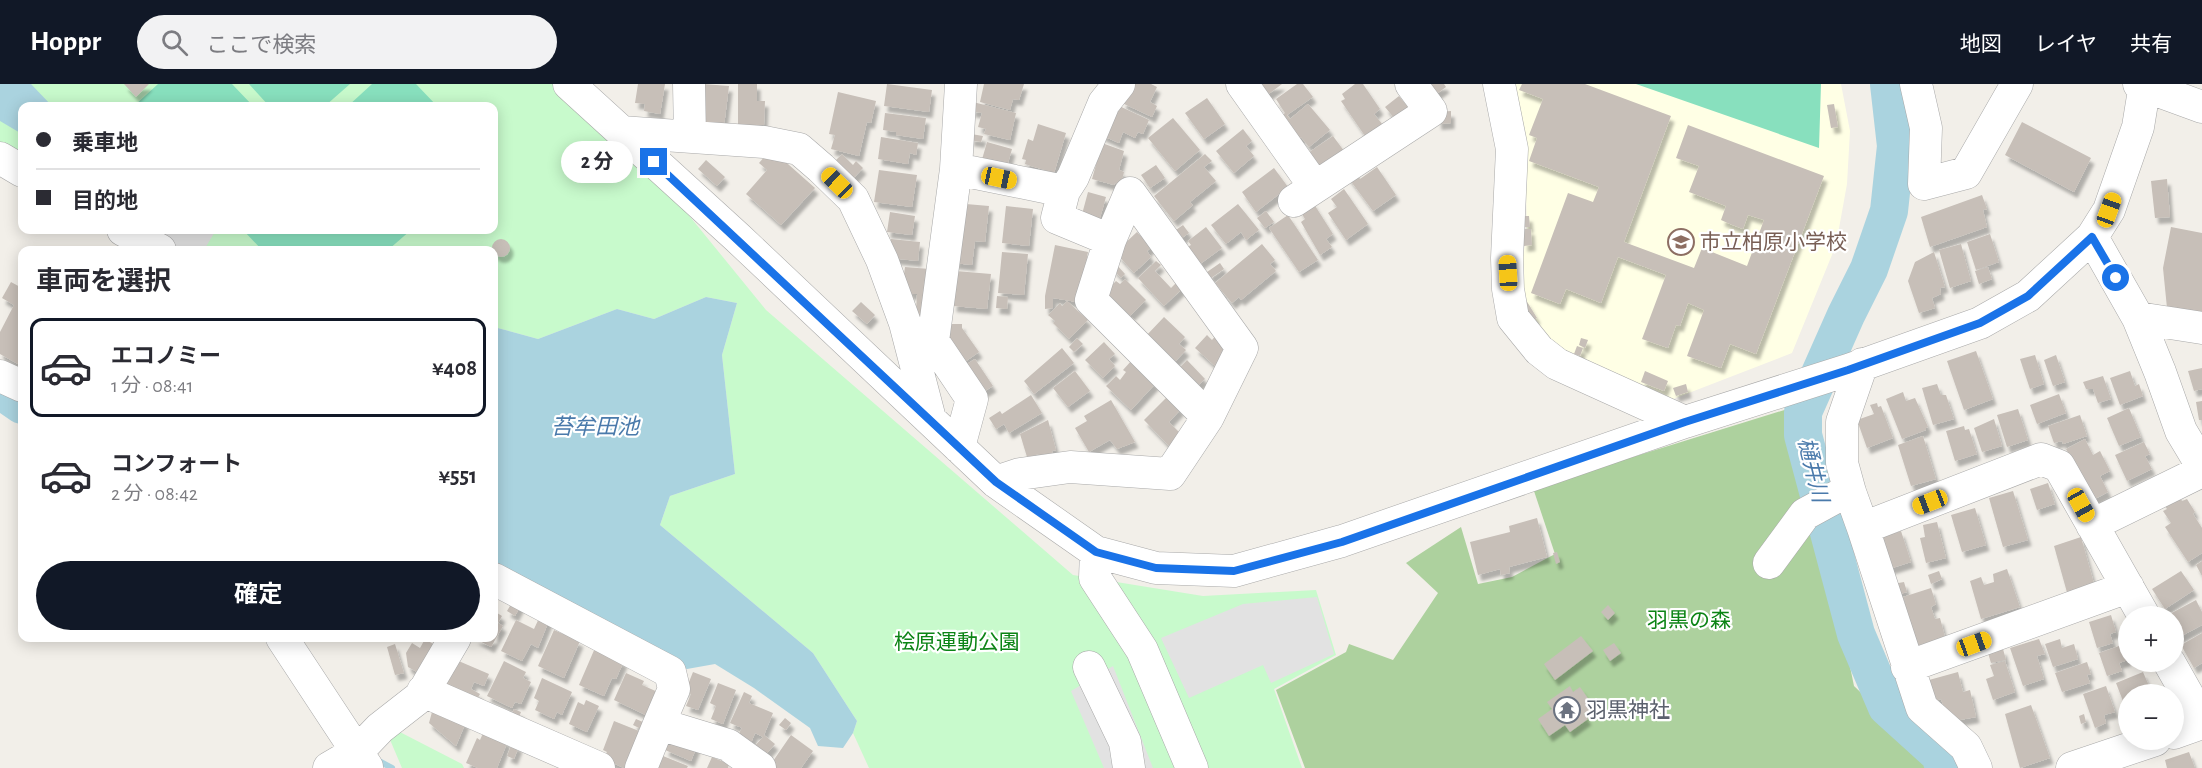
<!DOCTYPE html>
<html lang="ja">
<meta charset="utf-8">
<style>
:root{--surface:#fff;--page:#f2f2f3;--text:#2b2b33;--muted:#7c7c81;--line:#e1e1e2;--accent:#111827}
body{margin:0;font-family:"Alegreya Sans","Noto Sans JP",sans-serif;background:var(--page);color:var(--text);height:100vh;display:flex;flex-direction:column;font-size:22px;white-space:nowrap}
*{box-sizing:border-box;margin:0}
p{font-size:20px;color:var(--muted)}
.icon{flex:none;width:33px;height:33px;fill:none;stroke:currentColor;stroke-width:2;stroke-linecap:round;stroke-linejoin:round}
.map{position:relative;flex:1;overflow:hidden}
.panel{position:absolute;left:18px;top:162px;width:480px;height:396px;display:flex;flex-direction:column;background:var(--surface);border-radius:12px;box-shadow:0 3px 15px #0003}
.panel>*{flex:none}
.hud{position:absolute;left:18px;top:18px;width:480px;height:132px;border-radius:12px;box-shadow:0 3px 15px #0003;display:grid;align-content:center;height:132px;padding:0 18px;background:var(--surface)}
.fabs{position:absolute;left:2118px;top:522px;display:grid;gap:12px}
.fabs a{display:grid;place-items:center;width:66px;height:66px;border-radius:50%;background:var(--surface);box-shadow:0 3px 15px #0003;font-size:30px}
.end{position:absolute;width:27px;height:27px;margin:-14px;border:8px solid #1a73e8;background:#fff;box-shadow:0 0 0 3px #fff}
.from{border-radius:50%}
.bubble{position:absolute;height:42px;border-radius:21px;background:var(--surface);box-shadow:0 3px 15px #0003;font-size:20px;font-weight:700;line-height:42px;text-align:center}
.car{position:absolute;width:18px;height:36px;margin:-18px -9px;border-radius:8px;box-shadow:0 0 4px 2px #0007;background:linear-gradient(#f5c518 24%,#345 0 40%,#f5c518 0 76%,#345 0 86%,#f5c518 0)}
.hud b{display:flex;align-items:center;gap:21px;height:57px;font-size:22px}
.hud b+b{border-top:2px solid var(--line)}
.hud i{width:15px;height:15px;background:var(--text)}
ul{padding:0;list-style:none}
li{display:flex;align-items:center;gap:18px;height:99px;margin:0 12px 9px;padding:0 6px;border:3px solid transparent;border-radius:12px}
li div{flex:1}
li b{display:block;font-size:22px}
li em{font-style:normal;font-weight:700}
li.selected{border-color:var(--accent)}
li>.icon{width:54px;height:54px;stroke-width:1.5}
h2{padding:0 18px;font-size:27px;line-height:72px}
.primary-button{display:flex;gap:12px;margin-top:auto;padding:12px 18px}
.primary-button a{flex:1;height:69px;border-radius:36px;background:var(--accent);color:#fff;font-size:24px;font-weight:700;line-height:69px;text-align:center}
header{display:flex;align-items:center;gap:36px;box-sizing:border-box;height:84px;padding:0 30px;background:var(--accent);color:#fff}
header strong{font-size:28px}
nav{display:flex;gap:33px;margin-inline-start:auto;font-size:21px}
.search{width:420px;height:54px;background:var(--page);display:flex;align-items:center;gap:15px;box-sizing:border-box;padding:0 21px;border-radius:33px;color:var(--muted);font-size:22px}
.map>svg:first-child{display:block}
</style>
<header>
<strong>Hoppr</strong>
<div class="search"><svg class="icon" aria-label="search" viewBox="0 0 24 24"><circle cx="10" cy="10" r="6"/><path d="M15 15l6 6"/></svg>ここで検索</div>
<nav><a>地図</a><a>レイヤ</a><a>共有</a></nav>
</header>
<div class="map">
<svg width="2202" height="684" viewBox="0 0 2202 684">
<defs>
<filter id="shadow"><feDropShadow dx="3.5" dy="6" stdDeviation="1.5" flood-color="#0004"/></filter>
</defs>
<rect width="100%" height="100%" fill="#f2efe9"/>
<path fill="#ffffe5" d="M1513,0H1841L1850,47L1847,100L1836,161L1792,269L1668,317L1563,272L1537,248L1515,201L1527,154L1525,52Z"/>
<path fill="#add19e" d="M1794,323L1790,355L1831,490L1854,602L1905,651L1926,684H1305L1276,606L1346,568L1349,560L1393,576L1438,509L1406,479L1461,443L1478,500L1512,493L1555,470L1533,404Z"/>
<path fill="#c8facc" d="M0,0H574L621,48L766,226L1073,491L1203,512L1316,506L1336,571L1274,605L1302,684H869L853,649L857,637L813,569L660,441L670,412L735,390L722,271L737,219L706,213L654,235L617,225L538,255L494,243V166H160L123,146H494V22H22V87L0,74Z
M394,645L462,680L464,684H402L388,651Z"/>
<path fill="#88e0be" d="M158,0H232L253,22H134Z
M249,0H350L325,22H269Z
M372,0H416L437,22H348Z
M1636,0H1821L1819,64Z
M243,146H411L388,166H262Z"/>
<path fill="#e2e2e2" d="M136,146H216L204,166H173Z
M1317,513L1334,570L1271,599L1263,581L1189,614L1161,554L1243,520Z
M1113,582L1153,684H1104L1071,607Z"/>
<path fill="#aad3df" d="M0,0H31L52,22H22V50L0,37Z
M706,213L737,219L722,271L735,390L670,412L660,441L813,569L857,637L853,649L843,664L818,662L810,644L754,604L715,580L687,585L672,582L494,485V243L538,255L617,225L654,235Z"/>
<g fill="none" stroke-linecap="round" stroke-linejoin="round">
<path stroke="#aad3df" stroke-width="6" d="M377,676L392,684"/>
<path stroke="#aad3df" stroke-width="38" d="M1889,0L1896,62L1889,127L1869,185L1846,231L1803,328V351L1856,550L1887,623L1939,670L1945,684
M0,306L22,321"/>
</g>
<path fill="#c7bfb8" filter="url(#shadow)" d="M124,0H149L136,13Z
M638,0H665L660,30L644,27L645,20L635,19Z
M703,0L729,2L724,42L698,44Z
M738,0H757V17H765L764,41H738Z
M887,0L932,6L929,28L884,22Z
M984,0H1024L1019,16L1013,15L1010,26L980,18Z
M1131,0H1151L1157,3L1150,18L1157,22L1152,33L1122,19Z
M1257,0H1282L1266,12Z
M1297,0H1303L1313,13L1287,31L1290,35L1308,20L1330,46L1309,63L1301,53L1293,59L1274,37L1285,29L1276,15Z
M1355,0H1363L1380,25L1374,30L1383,41L1365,52L1341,17L1345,15L1342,10Z
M1421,0H1444L1446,3L1431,14Z
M1522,0H1585L1671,32L1624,158L1694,184L1702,164L1747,182L1764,136L1748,131L1743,145L1730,140L1721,136L1726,122L1689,108L1699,82L1676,74L1688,41L1824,92L1756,270L1730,260L1721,284L1687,272L1704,226L1688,219L1680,242L1676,241L1668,264L1642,255L1666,191L1618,173L1601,219L1566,205L1560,220L1531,209L1568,109L1593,118L1599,103L1529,77L1537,54L1529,51L1543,15L1519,6Z
M838,8L876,17L871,39L867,38L859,72L831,65L835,51L829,50Z
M1399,12L1408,23L1394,34L1385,23Z
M1207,14L1225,40L1204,55L1185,29Z
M973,18L1016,29L1010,56L984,50L986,45L978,43L982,29L971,27Z
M1115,20L1149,36L1143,50L1138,48L1135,54L1123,48L1119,59L1101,51Z
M1834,20L1838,43L1831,44L1827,21Z
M1451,27V39L1438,40L1437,28Z
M885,29L926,34L923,55L896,51V48L883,46Z
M1173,34L1200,66L1175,87L1148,54Z
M2022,38L2091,74L2074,108L2005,71Z
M1038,40L1066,49L1054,89L1025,80L1026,76L1022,75L1028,55L1033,57Z
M1243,45L1252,57L1246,62L1254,72L1234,89L1216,67Z
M971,50L983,52L981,58L970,56Z
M1333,52L1344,67L1320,85L1308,69Z
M881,53L918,59L916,71L910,69L908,80L878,75Z
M987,58L1012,65L1004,93L979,86Z
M1102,59L1124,67L1119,86L1124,88L1121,100L1115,99L1114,101L1092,95Z
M771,65L815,104L781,141L746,110L767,86L759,79Z
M842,70L853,81L856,77L863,84L850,98L832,80Z
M1205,70L1212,77L1204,83L1216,97L1190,118L1193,121L1174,137L1154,112Z
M706,76L725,93L717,102L698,85Z
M1156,81L1165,94L1150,104L1141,91Z
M1377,83L1396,111L1373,127L1347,92L1355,87L1360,95Z
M1274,84L1288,103L1256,128L1242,108Z
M879,86L917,91L912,123L874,118Z
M2167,95L2170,133L2155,134L2151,97Z
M1344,105L1368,140L1346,156L1328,129L1337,123L1331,115Z
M1088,108L1106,113L1097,144L1081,134Z
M1982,111L1987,125L1983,126L1987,143L1930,163L1921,133Z
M1312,117L1333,150L1326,155L1332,163L1320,171L1301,138L1305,135L1299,125Z
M966,120L989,122L985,158L975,157L972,181L954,179Z
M1238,120L1259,146L1246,156L1241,148L1226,160L1211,141Z
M1006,122L1033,125L1029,162L1002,159Z
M1266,127L1274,138L1265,144L1257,134Z
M890,128L915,132L912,151L887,148Z
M1288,131L1318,176L1299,188L1269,144Z
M1523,132H1529L1530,143H1524Z
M1183,141L1189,149L1176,158L1170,150Z
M1206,143L1222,164L1200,180L1187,163L1191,161L1188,157Z
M2171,143L2202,149V228L2167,224L2163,184Z
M1524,145H1531L1532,161L1524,162Z
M1137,148L1144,155L1147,152L1154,161L1147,167L1151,173L1134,189L1118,171L1122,162Z
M1990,150L1999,178L1976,186L1967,158Z
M492 164a9 9 0 1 1 18 0a9 9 0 1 1-18 0Z
M891,155L920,158L918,177L890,174Z
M1262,160L1275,176L1270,180L1276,187L1241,216L1239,213L1232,219L1215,199Z
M1961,160L1971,197L1950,204L1939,166Z
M1055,161L1088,168L1081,206L1083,219L1053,214V224L1045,225V212Z
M1002,168L1028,170L1024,211L998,209Z
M1934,168L1945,203L1940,204L1941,210L1932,214L1935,224L1919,229L1908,197L1915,178Z
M1156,177L1161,181L1155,187L1171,204L1179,196L1185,202L1164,222L1138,194Z
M1220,179L1224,185L1211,194L1207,188Z
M1116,180L1125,190L1121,194L1112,184Z
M905,183L930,185L923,239L916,226L917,210H910L903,197Z
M1988,183L1992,195L1979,200L1975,187Z
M956,187L991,190L987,225L953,222Z
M1125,195L1146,216L1130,232L1140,241L1132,249L1100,213L1116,197L1120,200Z
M11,198L22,204V273L18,280L0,270V248L14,221L2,214Z
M997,212L1008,213L1007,225L996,224Z
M1526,216L1537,234L1531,238L1520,219Z
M1067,217L1088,236L1069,255L1053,239L1055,237L1048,231L1060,219L1062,222Z
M861,218L875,231L867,240L852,227Z
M1164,233L1185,253L1179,260L1186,266L1170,283L1145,253Z
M944,240H962V244L979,268L959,282Z
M1217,250L1231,264L1215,282L1195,264L1207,251L1212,256Z
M1077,254L1083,260L1074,268L1069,263Z
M1581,254L1588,256L1585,264L1579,261Z
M1104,258L1115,270L1109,275L1115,282L1103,294L1085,276Z
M1577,262L1583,264L1580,272L1574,270Z
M1062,264L1074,279L1034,310L1024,297Z
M1976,267L1993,315L1964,326L1947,277Z
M2035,271L2044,300L2030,305L2020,275Z
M2056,271L2065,298L2053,302L2044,276Z
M975,275L993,302L977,312L959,285Z
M1132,276L1156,299L1131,326L1106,302L1116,292L1120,296L1126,288L1123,286Z
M1187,276L1205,295L1193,306L1175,288Z
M2202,284V305L2194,307L2188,287Z
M1075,287L1090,307L1068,323L1053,304Z
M1645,287L1668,297L1664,307L1641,298Z
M2130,287L2135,302L2139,300L2143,312L2120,321L2110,294Z
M2103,292L2111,315L2098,319L2093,305H2086L2083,298Z
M1686,300L1688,308L1676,312L1673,304Z
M1937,300L1941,311H1946L1954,335L1933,341L1922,304Z
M1903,308L1906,317L1915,314L1928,343L1926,344V346L1902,355L1886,315Z
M2059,310L2066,329L2037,340L2030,321Z
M1031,311L1042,329L1009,349L1004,340L996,345L989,334L1000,327L1002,330Z
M1168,312L1181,325L1169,338L1182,351L1170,363L1144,336Z
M1111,316L1135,358L1117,365L1110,356L1089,368L1075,344L1087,337L1084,332Z
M2202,317V336H2199L2196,318Z
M1877,319L1878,323L1881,322L1893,354L1867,364L1857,336L1874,330L1870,321Z
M2129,324L2141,353L2119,362L2107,334Z
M2018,325L2028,356L2007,363L1997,331Z
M2080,331L2087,352L2063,360L2062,357L2054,359L2048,342Z
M1994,335L2002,362L1982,368L1974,344Z
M1048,336L1056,366L1052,367L1053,373L1041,377L1039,370L1027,373L1020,350Z
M1964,342L1965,346L1969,345L1977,370L1955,377L1946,347Z
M1923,352L1936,395L1911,402L1898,361Z
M2085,355L2093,371L2100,367L2110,387L2100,392L2108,408L2093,416L2066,365Z
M2144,358L2150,370L2145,372L2152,385L2127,397L2115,371Z
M2048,399L2055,420L2037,426L2030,405Z
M2013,407L2028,456L2003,463L1989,414Z
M2177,409L2182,417L2187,415L2195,428L2193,430L2202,444V469L2188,478L2165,443L2171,439L2163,427L2167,425L2163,419Z
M1975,424L1986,461L1962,468L1951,431Z
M1537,434L1547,473L1509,483L1510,489L1501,491L1500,485L1478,491L1470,458L1510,448L1509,442Z
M1937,438L1946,474L1926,479L1920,454L1925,453L1923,441Z
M1901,447L1911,478L1889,485L1879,454Z
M2081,453L2095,503L2068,512L2054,462Z
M1557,468L1560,478L1556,480L1553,469Z
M2202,477V492L2196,481Z
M2007,485L2020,523L1981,535L1970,497L1981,493L1984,501L1994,498L1993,490Z
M1939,487L1942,495L1931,500L1928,491Z
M2181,487L2194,506L2165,525L2152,505Z
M1904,498L1907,508L1896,511L1893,500Z
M1931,504L1936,520L1931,523L1935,535L1940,534L1945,553L1916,562L1903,513Z
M514,515L522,519L515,532L507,527Z
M2196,516L2202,528V541L2174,556V532H2166Z
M1608,521L1615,529L1608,536L1601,528Z
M494,527L502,532L498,539L503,542L491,563L474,554H494Z
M541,530L550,534L538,564L531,560L522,577L501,567L516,536L534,545Z
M2111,531L2116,548L2110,550L2113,559L2097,564L2089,538Z
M554,546L580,557L564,594L538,582Z
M2202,549V579L2194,584L2181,561Z
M1581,552L1593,567L1555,596L1544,580Z
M425,555L438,563L421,590L408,583L406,569L412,559L420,564Z
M2039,555L2045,570L2037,572L2044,595L2023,602L2010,564Z
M2060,555L2062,564L2074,560L2078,575L2053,583L2045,560Z
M1614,559L1621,569L1610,577L1603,566Z
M395,560L404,589L395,591L387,563Z
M2122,561L2128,576L2119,579L2122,587L2107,592L2099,569Z
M595,564L624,577L616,595L612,594L604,612L579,601Z
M2003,565L2006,576L1991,579L1988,569Z
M454,575L489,590L484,602L474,598L471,605L480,610L474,621L440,606Z
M504,577L526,588L523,594L531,598L521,620L515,618L512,624L487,612Z
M2005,577L2015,608L1993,616L1986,595L1994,592L1990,581Z
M2087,578L2091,590L2087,591L2090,599L2062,608L2055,589Z
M693,588L711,595L698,626L686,622L691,610L685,608Z
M1958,588L1963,608L1970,606L1976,633L1949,638L1941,615L1935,617L1929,596Z
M2143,588L2152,609L2128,610V630L2116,599Z
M626,589L644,597L642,601L660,609L650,633L614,616Z
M542,594L572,608L562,631L557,628L554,635L535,626L539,617L534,614Z
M718,599L736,606L723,640L711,635L716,622L710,619Z
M1570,602L1573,608L1580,603L1594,623L1584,630L1588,635L1570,648L1565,641L1549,652L1538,635L1552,625L1547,618Z
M2106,602L2115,628L2104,631L2106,639L2095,644L2083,610Z
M744,608L752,612L749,619L773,629L764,651L775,660L762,675L751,666L763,653L755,649L751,659L737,653L742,644L730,639Z
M586,616L599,622L587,648L569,640L578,618L584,621Z
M2031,621L2050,674L2020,684L2005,630Z
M437,625L466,638L456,662L429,639L432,628Z
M514,625L521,628L517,638L510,635Z
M2084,630L2086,638L2081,640L2079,632Z
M785,634L791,639L786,646L779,641Z
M636,635L650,641L647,648L633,641Z
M614,637L639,647L624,684L604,675L607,668L603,666Z
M484,647L508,657L497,684H478L466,679L477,654L480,656Z
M671,651L697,662L691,677L665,666Z
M791,651L813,667L801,684H776L771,680Z
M512,659L519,662L514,675L507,672Z
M2189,668L2195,684H2167L2165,676Z
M658,670L688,682L687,684H652Z
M712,673L729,680L728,684H707Z"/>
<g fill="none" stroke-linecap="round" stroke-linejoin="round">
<defs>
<path id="minor" d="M569,0L738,154L996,398L1096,468L1156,484L1234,487L1342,457L1685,338L1848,286L1980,239L2028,212L2092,153L2109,126L2138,43L2145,0
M689,0L690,52
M1242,0L1315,103
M1499,0L1512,65L1507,174L1508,205L1513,234L1539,266L1557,280L1685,338
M1916,0L1926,44L1924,100L1966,89L2017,0
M2139,0L2202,23
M621,48L764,58L799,65L821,84L853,115L882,176L905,239L930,335
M0,74L22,87
M956,85L1064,107L1073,93L1104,19L1119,0
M1294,117L1431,27L1411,0
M123,146L160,166
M2092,153L2138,234L2160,288L2181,347L2202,382
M1110,156L1130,109L1242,264L1208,333
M2138,234L2202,244
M1862,280L1842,338V379L1850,408L1863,444L1922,624L1966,663L1976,684
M0,292L22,302
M959,363L972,315L933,257L956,85L961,0
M996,398L1020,390L1070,383L1170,390L1208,333L1091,216L1110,156L1057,134L1064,107
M2092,441L2202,387
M1863,444L2041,375L2059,382L2144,532
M1096,468L1095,494L1142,566L1192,684
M1769,479L1805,430L1838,412L1850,408
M494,495L670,588L674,605L659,640L728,661L760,684
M282,554L367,683
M2169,578L2202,636
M1089,583L1125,658L1129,684
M1907,583L2128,503
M423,607L599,684
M2174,649L2202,639
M329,684L358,667L380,644L421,612L455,554
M641,684L659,640
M2072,684L2155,656"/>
</defs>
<use href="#minor" stroke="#a9a9a9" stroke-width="33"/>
<use href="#minor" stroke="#fff" stroke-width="32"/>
</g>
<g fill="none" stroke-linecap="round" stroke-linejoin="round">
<path stroke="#1a73e8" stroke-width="8" d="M654,78L996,398L1096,468L1156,484L1234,487L1342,458L1685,338L1848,286L1980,239L2028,212L2092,153L2116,194"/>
</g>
<defs>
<symbol id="school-ring" viewBox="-11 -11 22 22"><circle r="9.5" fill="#fff" stroke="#8d6e63" stroke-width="1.5"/><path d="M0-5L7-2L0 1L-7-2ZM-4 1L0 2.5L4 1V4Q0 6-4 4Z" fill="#8d6e63"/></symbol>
<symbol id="temple-ring" viewBox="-11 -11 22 22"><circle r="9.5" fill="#fff" stroke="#6b7280" stroke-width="1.5"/><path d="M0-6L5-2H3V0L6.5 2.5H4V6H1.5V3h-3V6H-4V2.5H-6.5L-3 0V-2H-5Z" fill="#6b7280"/></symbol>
</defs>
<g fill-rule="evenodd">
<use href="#school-ring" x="1666" y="143" width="30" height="30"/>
<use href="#temple-ring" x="1552" y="611" width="30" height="30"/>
</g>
<g text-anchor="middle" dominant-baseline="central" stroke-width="4.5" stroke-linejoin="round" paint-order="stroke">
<g font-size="21" fill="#785e54" stroke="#fff" text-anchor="start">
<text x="1700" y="158">市立柏原小学校</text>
</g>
<g font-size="21" fill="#0c8416" stroke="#fff">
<text x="1689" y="536">羽黒の森</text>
<text x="957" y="558">桧原運動公園</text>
</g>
<g font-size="21" fill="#5b616d" stroke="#fff" text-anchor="start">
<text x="1586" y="626">羽黒神社</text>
</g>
<g font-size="22" font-style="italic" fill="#4a7aab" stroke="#fff">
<text x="595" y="343">苔牟田池</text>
<text transform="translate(1813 386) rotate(76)">樋井川</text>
</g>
</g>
</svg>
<div class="fabs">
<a>+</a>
<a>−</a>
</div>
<i class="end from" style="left:2116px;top:194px"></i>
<i class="end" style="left:654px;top:78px"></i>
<div class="bubble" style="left:561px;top:57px;width:72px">2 分</div>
<i class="car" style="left:999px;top:94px;rotate:102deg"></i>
<i class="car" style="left:837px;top:99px;rotate:314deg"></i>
<i class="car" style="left:2109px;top:126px;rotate:20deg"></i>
<i class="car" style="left:1508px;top:189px;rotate:357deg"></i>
<i class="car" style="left:1930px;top:418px;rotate:249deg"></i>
<i class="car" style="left:2081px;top:421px;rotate:151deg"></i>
<i class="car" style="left:1974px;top:560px;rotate:70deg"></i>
<div class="hud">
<b><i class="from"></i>乗車地</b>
<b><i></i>目的地</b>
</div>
<section class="panel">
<h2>車両を選択</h2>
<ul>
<li class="selected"><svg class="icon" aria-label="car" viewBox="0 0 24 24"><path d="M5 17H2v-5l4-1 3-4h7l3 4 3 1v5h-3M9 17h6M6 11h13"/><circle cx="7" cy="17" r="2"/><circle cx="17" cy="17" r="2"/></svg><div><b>エコノミー</b><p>1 分 · 08:41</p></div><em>¥408</em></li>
<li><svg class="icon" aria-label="car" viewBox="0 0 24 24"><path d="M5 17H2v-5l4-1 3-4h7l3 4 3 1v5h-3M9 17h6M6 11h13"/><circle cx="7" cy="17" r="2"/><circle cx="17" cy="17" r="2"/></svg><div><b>コンフォート</b><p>2 分 · 08:42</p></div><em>¥551</em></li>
</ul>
<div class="primary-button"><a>確定</a></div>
</section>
</div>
